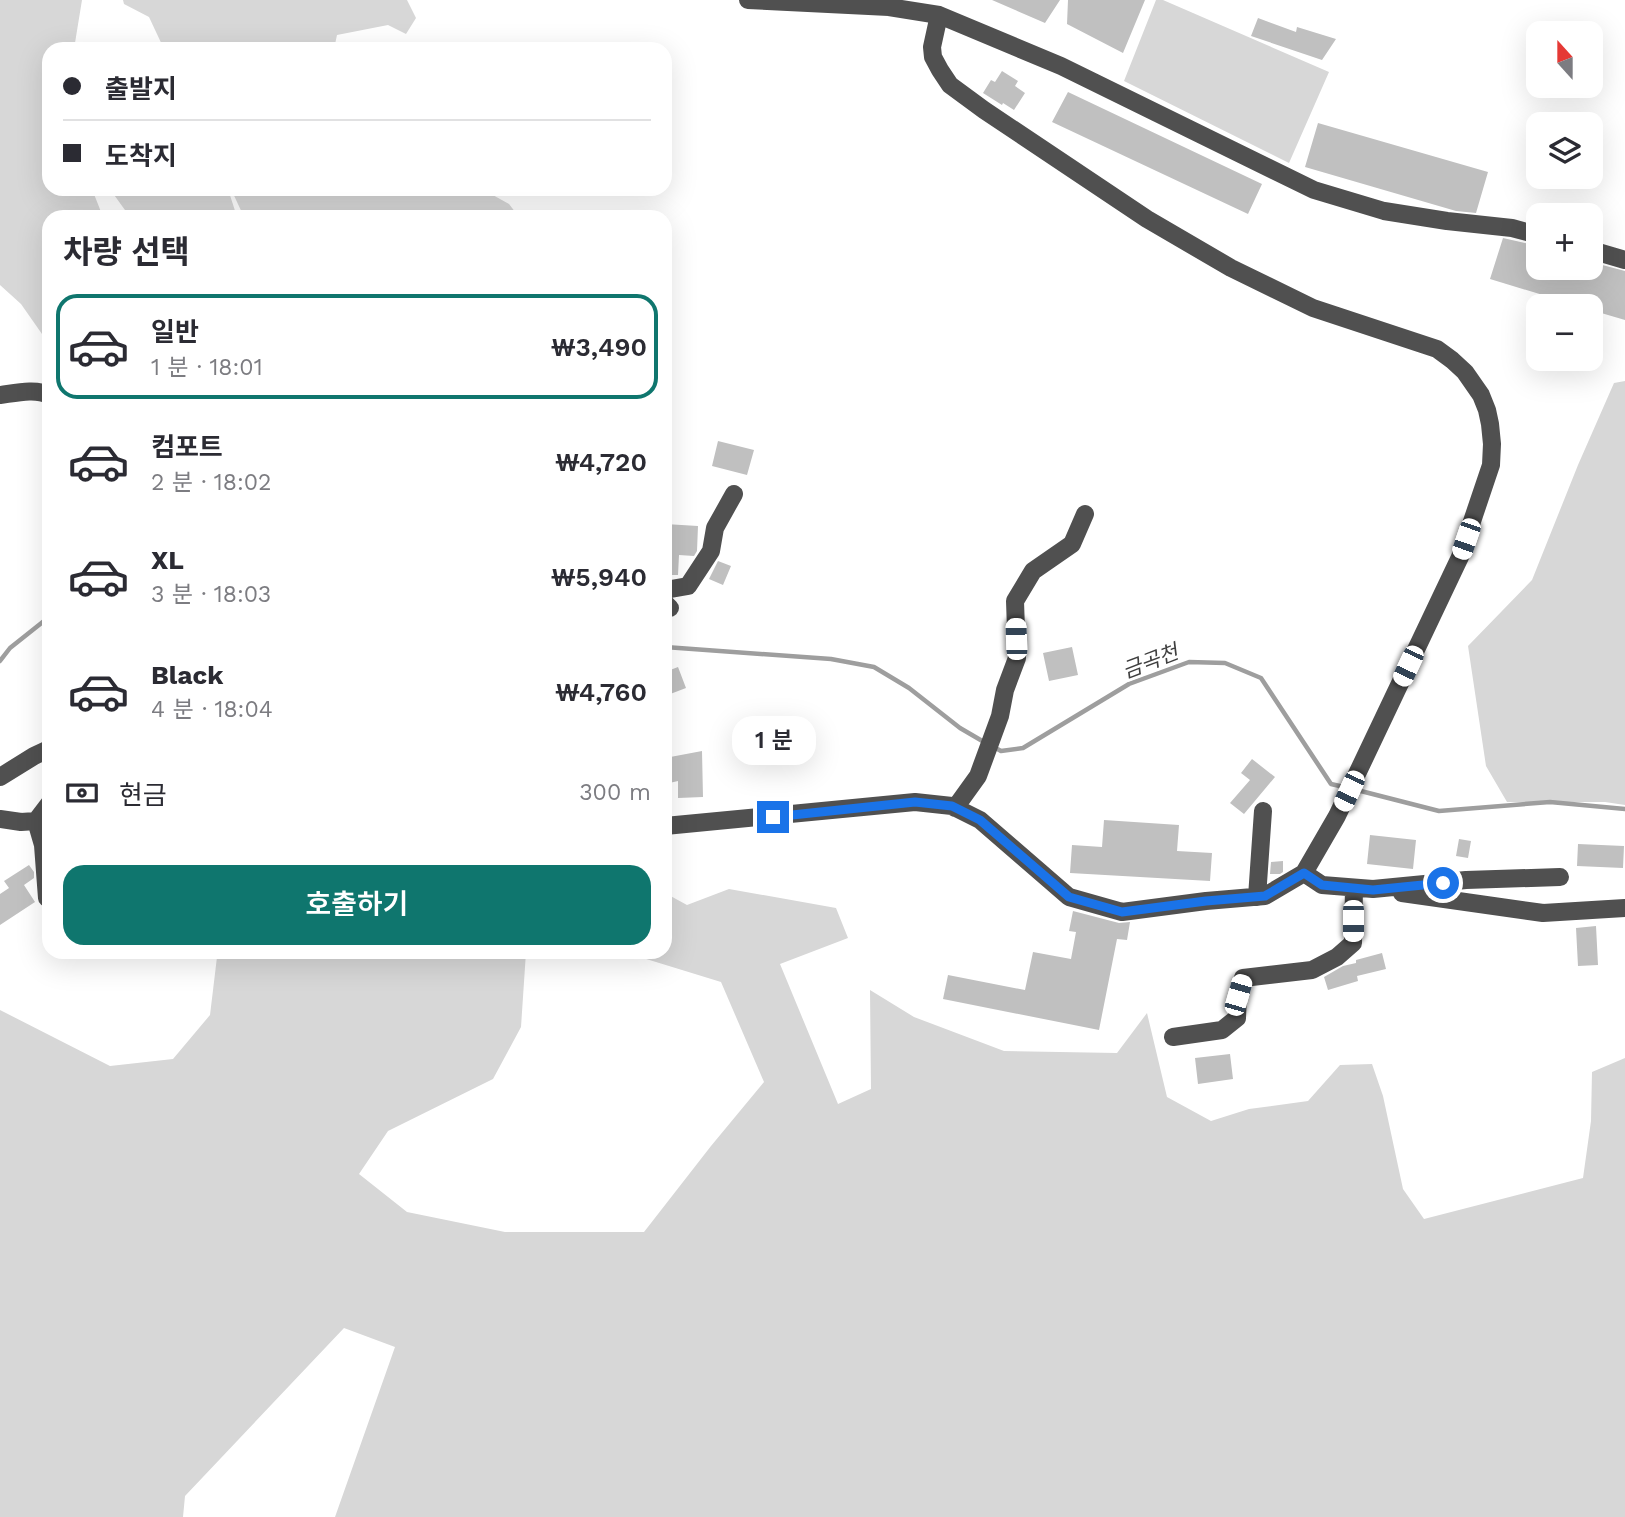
<!DOCTYPE html>
<html lang="ko">
<meta charset="utf-8">
<style>
:root{--surface:#fff;--page:#f7f7f7;--text:#2b2b33;--muted:#7c7c81;--line:#e1e1e2;--accent:#0f766e}
body{margin:0;font-family:"Work Sans","Noto Sans KR",sans-serif;background:var(--page);color:var(--text);height:100vh;display:flex;flex-direction:column;font-size:26px;white-space:nowrap}
*{box-sizing:border-box;margin:0}
p{font-size:23px;color:var(--muted)}
.icon{flex:none;width:38px;height:38px;fill:none;stroke:currentColor;stroke-width:2;stroke-linecap:round;stroke-linejoin:round}
.map{position:relative;flex:1;overflow:hidden}
.drawer{position:absolute;left:42px;top:210px;width:630px;height:749px;display:flex;flex-direction:column;background:var(--surface);border-radius:21px;box-shadow:0 7px 28px #0002}
.drawer>*{flex:none}
.top-card{position:absolute;left:42px;top:42px;width:630px;height:154px;border-radius:21px;box-shadow:0 7px 28px #0002;display:grid;align-content:center;height:154px;padding:0 21px;background:var(--surface)}
.needle{width:46px;rotate:339deg}
.tools{position:absolute;left:1526px;top:21px;display:grid;gap:14px}
.tools a{display:grid;place-items:center;width:77px;height:77px;border-radius:14px;background:var(--surface);box-shadow:0 7px 28px #0002;font-size:35px}
.end{position:absolute;width:32px;height:32px;margin:-16px;border:9px solid #1a73e8;background:#fff;box-shadow:0 0 0 4px #fff}
.from{border-radius:50%}
.bubble{position:absolute;height:49px;border-radius:21px;background:var(--surface);box-shadow:0 7px 28px #0002;font-size:23px;font-weight:600;line-height:49px;text-align:center}
.car{position:absolute;width:21px;height:42px;margin:-21px -10px;border-radius:9px;box-shadow:0 0 5px 2px #0007;background:linear-gradient(#fff 24%,#345 0 40%,#fff 0 76%,#345 0 86%,#fff 0)}
.top-card b{display:flex;align-items:center;gap:24px;height:66px;font-size:26px}
.top-card b+b{border-top:2px solid var(--line)}
.top-card i{width:18px;height:18px;background:var(--text)}
ul{padding:0;list-style:none}
li{display:flex;align-items:center;gap:21px;height:105px;margin:0 14px 10px;padding:0 7px;border:4px solid transparent;border-radius:21px}
li div{flex:1}
li b{display:block;font-size:26px}
li em{font-style:normal;font-weight:600}
li.selected{border-color:var(--accent)}
li>.icon{width:63px;height:63px;stroke-width:1.5}
h2{padding:0 21px;font-size:32px;line-height:84px}
.pay{display:flex;align-items:center;gap:18px;height:77px;padding:0 21px;font-size:26px}
.pay p{margin-inline-start:auto}
.cta{display:flex;gap:14px;margin-top:auto;padding:14px 21px}
.cta a{flex:1;height:80px;border-radius:21px;background:var(--accent);color:#fff;font-size:28px;font-weight:600;line-height:80px;text-align:center}
.map>svg:first-child{display:block}
</style>
<div class="map">
<svg width="1625" height="1517" viewBox="0 0 1625 1517">
<rect width="100%" height="100%" fill="#fff"/>
<path fill="#d7d7d7" d="M0,0H82L74,49H49V189H92L103,217H49V344L21,304L0,285Z
M123,0H407L416,18L406,34L388,25L337,35L334,49H164L149,17L124,4Z
M1156,0H1163L1329,72L1289,163L1124,81Z
M111,189H228L237,217H130L112,192Z
M231,189H482L509,204L519,217H244Z
M1625,381V805L1605,802H1507L1486,766L1468,646L1532,580L1578,465L1614,383Z
M729,889L836,908L848,938L780,964L838,1104L871,1089L870,990L914,1017L1004,1051L1117,1053L1147,1013L1167,1097L1211,1121L1249,1109L1308,1101L1340,1065L1372,1064L1383,1096L1403,1189L1424,1219L1583,1178L1591,1121L1592,1072L1625,1058V1517H335L395,1347L344,1328L185,1496L183,1517H0V1010L110,1066L173,1059L210,1015L217,957L211,952H526L521,1027L493,1079L388,1131L359,1174L407,1212L505,1232H644L711,1146L764,1082L721,982L643,958L638,952H665V893L687,905Z"/>
<g fill="none" stroke-linecap="round" stroke-linejoin="round">
<path stroke="#9e9e9e" stroke-width="4.5" d="M665,647L831,659L874,667L909,688L960,728L984,742
M0,661L10,648L49,617
M992,746L1001,751L1023,748L1129,684L1189,662L1225,663L1261,678L1331,784L1344,787
M1353,789L1439,811L1550,802L1625,809"/>
</g>
<path fill="#c0c0c0" d="M992,0H1060L1045,23Z
M1068,0H1145L1123,53L1067,24Z
M1258,18L1296,32L1297,27L1336,39L1322,60L1251,36Z
M1002,71L1018,81L1015,86L1025,93L1014,110L1003,103L1002,105L983,93L991,80L995,82Z
M1068,92L1262,184L1248,214L1052,122Z
M1318,123L1488,172L1476,213L1456,211L1305,167Z
M1503,238L1538,246V268H1591V262L1625,271V320L1591,310V306H1579L1490,279Z
M718,441L754,450L747,475L712,466Z
M665,524L698,526L697,551L694,556L679,555L678,575H665Z
M718,561L731,566L723,585L709,579Z
M1072,647L1078,675L1049,681L1043,653Z
M678,667L686,688L665,696V672Z
M702,751L703,797L678,798V781L665,784V758Z
M1252,759L1275,777L1244,814L1230,803L1250,780L1241,773Z
M1104,820L1179,825L1177,851L1212,853L1210,881L1070,873L1072,845L1102,847Z
M1370,835L1416,840L1413,869L1367,864Z
M1459,839L1471,841L1468,858L1456,856Z
M1578,844L1624,846L1623,868L1577,866Z
M1283,861V872L1280,874H1270L1271,862Z
M29,865L34,872V878L24,885L35,902L0,925V894L9,888L4,881Z
M1073,911L1119,923L1130,922L1127,940L1117,939L1099,1030L943,999L948,975L1025,990L1033,952L1071,959L1076,932L1069,931Z
M1596,926L1598,965L1578,966L1576,928Z
M1382,953L1386,969L1357,976L1358,981L1328,990L1324,977L1343,966L1356,963V960Z
M1230,1054L1233,1079L1198,1084L1195,1058Z"/>
<g fill="none" stroke-linecap="round" stroke-linejoin="round">
<path stroke="#505050" stroke-width="18" d="M748,0L889,7L939,15L1061,66L1314,190L1384,211L1447,221L1512,228L1538,235
M1591,250L1625,260
M0,395C15,393 36,388 49,395
M665,590L688,586L711,551L715,528L734,494
M665,603L670,608
M0,777L34,756L49,749
M955,808L978,776L1000,716L1005,690L1017,658L1015,601L1033,571L1072,544L1085,514
M0,819L21,822L36,821L49,804
M36,821L43,845L47,898
M665,826L915,802L952,806L980,820L1069,897L1122,912L1206,901L1265,896L1304,873L1337,816L1460,557L1491,465L1492,444L1490,424L1487,410L1481,395L1465,372L1452,360L1437,349L1313,308L1231,268L1147,219L984,110L950,85L940,70L933,57L932,47L939,15
M1304,873L1322,885L1373,889L1466,880L1560,877
M1402,893L1543,913L1625,908
M1257,897L1263,811
M1173,1037L1222,1030L1237,1018L1238,995L1243,978L1312,970L1337,957L1353,943L1354,888"/>
</g>
<g fill="none" stroke-linecap="round" stroke-linejoin="round">
<path stroke="#1a73e8" stroke-width="9" d="M773,817L915,802L952,806L980,820L1069,897L1122,912L1206,901L1265,896L1304,873L1322,885L1373,890L1443,883"/>
</g>
<g text-anchor="middle" dominant-baseline="central" stroke-width="5" stroke-linejoin="round" paint-order="stroke">
<g font-size="21" font-style="italic" fill="#3f3f3f" stroke="#fff">
<text transform="translate(1150 661) rotate(-21)">금곡천</text>
</g>
</g>
</svg>
<div class="tools">
<a><svg class="needle" viewBox="-14 -14 28 28"><path d="M0-13l5 13h-10z" fill="#e53935"/><path d="M0 13l5-13h-10z" fill="#7c7c81"/></svg></a>
<a><svg class="icon" aria-label="layers" viewBox="0 0 24 24"><path d="M12 4l9 5-9 5-9-5zM3 14l9 5 9-5"/></svg></a>
<a>+</a>
<a>−</a>
</div>
<i class="end from" style="left:1443px;top:883px"></i>
<i class="end" style="left:773px;top:817px"></i>
<div class="bubble" style="left:732px;top:716px;width:84px">1 분</div>
<i class="car" style="left:1466px;top:539px;rotate:199deg"></i>
<i class="car" style="left:1016px;top:639px;rotate:358deg"></i>
<i class="car" style="left:1408px;top:666px;rotate:205deg"></i>
<i class="car" style="left:1349px;top:791px;rotate:205deg"></i>
<i class="car" style="left:1353px;top:921px;rotate:180deg"></i>
<i class="car" style="left:1238px;top:995px;rotate:16deg"></i>
<div class="top-card">
<b><i class="from"></i>출발지</b>
<b><i></i>도착지</b>
</div>
<section class="drawer">
<h2>차량 선택</h2>
<ul>
<li class="selected"><svg class="icon" aria-label="car" viewBox="0 0 24 24"><path d="M5 17H2v-5l4-1 3-4h7l3 4 3 1v5h-3M9 17h6M6 11h13"/><circle cx="7" cy="17" r="2"/><circle cx="17" cy="17" r="2"/></svg><div><b>일반</b><p>1 분 · 18:01</p></div><em>₩3,490</em></li>
<li><svg class="icon" aria-label="car" viewBox="0 0 24 24"><path d="M5 17H2v-5l4-1 3-4h7l3 4 3 1v5h-3M9 17h6M6 11h13"/><circle cx="7" cy="17" r="2"/><circle cx="17" cy="17" r="2"/></svg><div><b>컴포트</b><p>2 분 · 18:02</p></div><em>₩4,720</em></li>
<li><svg class="icon" aria-label="car" viewBox="0 0 24 24"><path d="M5 17H2v-5l4-1 3-4h7l3 4 3 1v5h-3M9 17h6M6 11h13"/><circle cx="7" cy="17" r="2"/><circle cx="17" cy="17" r="2"/></svg><div><b>XL</b><p>3 분 · 18:03</p></div><em>₩5,940</em></li>
<li><svg class="icon" aria-label="car" viewBox="0 0 24 24"><path d="M5 17H2v-5l4-1 3-4h7l3 4 3 1v5h-3M9 17h6M6 11h13"/><circle cx="7" cy="17" r="2"/><circle cx="17" cy="17" r="2"/></svg><div><b>Black</b><p>4 분 · 18:04</p></div><em>₩4,760</em></li>
</ul>
<div class="pay"><svg class="icon" aria-label="cash" viewBox="0 0 24 24"><path d="M3 7h18v10H3z"/><circle cx="12" cy="12" r="2"/></svg>현금<p>300 m</p></div>
<div class="cta"><a>호출하기</a></div>
</section>
</div>
